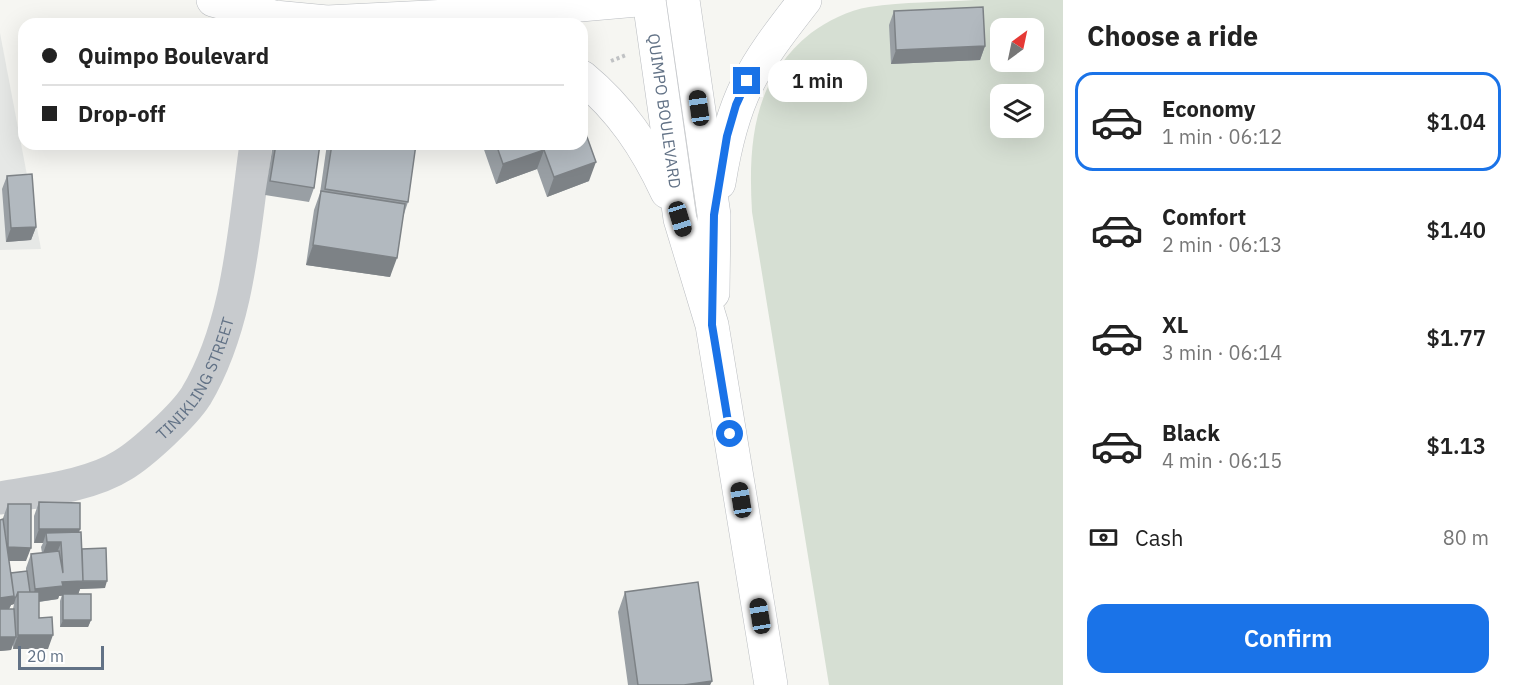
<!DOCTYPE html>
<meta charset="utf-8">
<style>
:root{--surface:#fff;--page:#f2f2f2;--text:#222;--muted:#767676;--line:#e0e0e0;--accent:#1a73e8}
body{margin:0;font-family:"IBM Plex Sans",sans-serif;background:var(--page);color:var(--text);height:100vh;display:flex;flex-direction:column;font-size:22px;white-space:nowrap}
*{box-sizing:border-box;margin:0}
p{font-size:20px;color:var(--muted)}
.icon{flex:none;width:33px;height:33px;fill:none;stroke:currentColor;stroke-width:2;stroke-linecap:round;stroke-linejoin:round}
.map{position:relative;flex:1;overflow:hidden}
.details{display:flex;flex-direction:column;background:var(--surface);width:450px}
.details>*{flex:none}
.top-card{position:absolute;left:18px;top:18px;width:570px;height:132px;border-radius:18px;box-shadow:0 6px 24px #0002;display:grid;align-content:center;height:132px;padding:0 24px;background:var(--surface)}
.needle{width:39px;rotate:33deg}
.tools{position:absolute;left:990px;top:18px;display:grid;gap:12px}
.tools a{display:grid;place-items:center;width:54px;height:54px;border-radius:12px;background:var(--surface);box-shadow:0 6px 24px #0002;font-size:30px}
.scale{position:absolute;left:18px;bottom:15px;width:86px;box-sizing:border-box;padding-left:6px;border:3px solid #627286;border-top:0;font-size:16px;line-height:21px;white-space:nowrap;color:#627286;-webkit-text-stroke:4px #fff;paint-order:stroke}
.end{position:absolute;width:27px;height:27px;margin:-14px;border:8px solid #1a73e8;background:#fff;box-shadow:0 0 0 3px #fff}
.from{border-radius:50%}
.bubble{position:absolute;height:42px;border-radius:18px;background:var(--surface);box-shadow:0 6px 24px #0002;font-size:20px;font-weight:600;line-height:42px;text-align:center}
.car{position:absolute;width:18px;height:36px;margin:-18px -9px;border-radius:8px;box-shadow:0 0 4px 2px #0007;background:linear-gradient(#222 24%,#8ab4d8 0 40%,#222 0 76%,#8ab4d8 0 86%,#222 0)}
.top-card b{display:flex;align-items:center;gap:21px;height:57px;font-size:22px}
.top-card b+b{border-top:2px solid var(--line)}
.top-card i{width:15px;height:15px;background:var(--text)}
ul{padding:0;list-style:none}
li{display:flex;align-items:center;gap:18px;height:99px;margin:0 12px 9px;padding:0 12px;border:3px solid transparent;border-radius:18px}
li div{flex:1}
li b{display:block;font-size:22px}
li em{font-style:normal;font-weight:600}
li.selected{border-color:var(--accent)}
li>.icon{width:54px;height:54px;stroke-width:1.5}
h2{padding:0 24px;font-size:27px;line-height:72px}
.pay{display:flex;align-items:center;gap:15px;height:66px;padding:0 24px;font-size:22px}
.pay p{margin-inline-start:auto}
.action{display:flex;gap:12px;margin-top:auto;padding:12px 24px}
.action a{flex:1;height:69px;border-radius:18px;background:var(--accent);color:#fff;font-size:24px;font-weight:600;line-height:69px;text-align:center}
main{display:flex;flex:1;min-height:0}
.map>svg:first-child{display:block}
</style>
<main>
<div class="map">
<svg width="1063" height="685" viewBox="0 0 1063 685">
<rect width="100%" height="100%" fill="#f6f6f2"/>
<path fill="#e6e8e6" d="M0,33L41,249L0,250Z"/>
<path fill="#d6dfd3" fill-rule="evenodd" d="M975,0H1063V685H829L752,212C748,143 753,79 811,33C828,21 848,10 869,7C904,2 940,2 975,0ZM1000,28H1034V62H1000ZM1000,94H1034V128H1000Z"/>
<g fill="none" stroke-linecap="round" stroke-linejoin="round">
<defs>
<g id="major">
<path d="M213,0L274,17L327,22L469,15L637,0"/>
<path id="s2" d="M649,0L680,219L712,325L771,685"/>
<path d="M683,0L714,215L713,293"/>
<path d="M582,77C621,109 646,147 667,192"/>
<path d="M719,183C733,96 751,69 805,0"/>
</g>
</defs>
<use href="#major" stroke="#babdc1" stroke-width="34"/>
<path stroke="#c0c2c4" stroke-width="4" stroke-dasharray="3 3" stroke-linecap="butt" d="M611,61L626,55"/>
<path stroke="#c8cbce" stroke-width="33" id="s1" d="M0,498C38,491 90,486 123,465C143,453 184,415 196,396C240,322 244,228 256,144"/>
<use href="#major" stroke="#fff" stroke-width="33"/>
</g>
<path fill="#999fa4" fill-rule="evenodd" d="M894,11L985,46L980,60L891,64L889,25Z
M273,144H320L314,188L309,202L265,195Z
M327,144H416L408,202L403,217L390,277L306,265L314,210L320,193Z
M482,144H582L589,181L547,197L537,169L496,184Z
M7,176L36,227L31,240L6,242L2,189Z
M39,502L80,529L79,532L82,549L105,588L80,589L78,594L91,620L88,627H60V601L62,595L59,596L58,599L39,602V618L48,649H13V643L11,650L0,651V520L3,521V518L8,504L26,561H9L11,573L26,571V568L31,554L42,553L41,547L43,543H34V516ZM14,604L13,609H9L11,605Z
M625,592L712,681L710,685H628L618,612Z"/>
<path fill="#7d8286" d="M985,46L980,60L891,64L896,50Z
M544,150L537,169L496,184L503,164Z
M596,162L589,181L547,197L554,177Z
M36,227L31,240L6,242L11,228Z
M313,245L397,258L390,277L306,265Z
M39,529H80L75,543H61L56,555L42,556L47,542L46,533L43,543H34Z
M8,547L31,548L26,561H3Z
M107,581L105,588L80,589L78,595L59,596L58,599L30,603L35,589L62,582Z
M14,596L16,597L14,604L11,605L9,609L0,611V598Z
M63,620H91L88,627H60Z
M18,635H53L48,649H13Z
M0,637H16L11,650L0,651Z
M712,681L710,685H684Z"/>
<path fill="#b2b9bf" stroke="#7d8286" stroke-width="1.5" d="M983,7L985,46L896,50L894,11Z
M582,123L596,162L554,177L544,150L503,164L496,144H582Z
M276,144H320L314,188L270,181Z
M332,144H416L408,202L325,189Z
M32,174L36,227L11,228L7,176Z
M321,191L405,204L397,258L313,245Z
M39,502L80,503V529H39Z
M8,504H31V548L8,547Z
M3,519L14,596L0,598V520Z
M81,532L83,581L62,582L63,586L35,589L31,554L59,551L63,573L61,542H47L46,533Z
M106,548L107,581H82H83L82,549Z
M27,571L30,592H18L16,597L13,598L14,596L11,573Z
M698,582L712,681L684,685H638L625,592Z
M18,592H39V618L52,617L53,635H18Z
M63,594H91V620H63Z
M0,609H14L16,637H0Z"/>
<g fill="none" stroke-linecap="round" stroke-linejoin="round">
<path stroke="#1a73e8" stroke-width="8" d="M730,434L712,325L714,215L727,136L736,105L747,81"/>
</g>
<g text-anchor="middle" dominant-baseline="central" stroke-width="6" stroke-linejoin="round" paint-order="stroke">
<g font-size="16" fill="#627286" stroke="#fff">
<text stroke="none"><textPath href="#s2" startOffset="112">QUIMPO BOULEVARD</textPath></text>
<text stroke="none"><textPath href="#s1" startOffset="244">TINIKLING STREET</textPath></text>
</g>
</g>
</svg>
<div class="tools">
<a><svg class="needle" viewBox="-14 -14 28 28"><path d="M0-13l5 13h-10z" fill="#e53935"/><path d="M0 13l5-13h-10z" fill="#767676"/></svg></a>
<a><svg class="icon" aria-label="layers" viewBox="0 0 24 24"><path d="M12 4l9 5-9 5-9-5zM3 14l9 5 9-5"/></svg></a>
</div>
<div class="scale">20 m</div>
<i class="end from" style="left:730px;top:434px"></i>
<i class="end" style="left:747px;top:81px"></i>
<div class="bubble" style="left:768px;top:60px;width:99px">1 min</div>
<i class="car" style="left:699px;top:108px;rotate:352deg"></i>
<i class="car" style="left:680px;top:219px;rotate:163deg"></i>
<i class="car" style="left:741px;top:500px;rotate:351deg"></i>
<i class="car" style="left:760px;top:616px;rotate:351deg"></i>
<div class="top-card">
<b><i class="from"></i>Quimpo Boulevard</b>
<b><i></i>Drop-off</b>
</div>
</div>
<section class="details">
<h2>Choose a ride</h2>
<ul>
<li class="selected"><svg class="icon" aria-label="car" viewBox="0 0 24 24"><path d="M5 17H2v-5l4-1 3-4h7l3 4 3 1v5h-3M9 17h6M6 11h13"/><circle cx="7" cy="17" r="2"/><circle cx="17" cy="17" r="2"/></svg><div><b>Economy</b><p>1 min · 06:12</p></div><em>$1.04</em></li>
<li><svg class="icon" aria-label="car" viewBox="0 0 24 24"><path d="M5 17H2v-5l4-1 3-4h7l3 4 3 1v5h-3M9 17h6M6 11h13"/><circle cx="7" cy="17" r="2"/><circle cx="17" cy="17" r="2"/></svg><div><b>Comfort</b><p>2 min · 06:13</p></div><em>$1.40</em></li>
<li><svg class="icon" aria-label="car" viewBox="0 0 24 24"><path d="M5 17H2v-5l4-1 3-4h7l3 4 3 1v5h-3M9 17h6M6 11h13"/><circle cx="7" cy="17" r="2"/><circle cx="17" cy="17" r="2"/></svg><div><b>XL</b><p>3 min · 06:14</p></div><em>$1.77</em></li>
<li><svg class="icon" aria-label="car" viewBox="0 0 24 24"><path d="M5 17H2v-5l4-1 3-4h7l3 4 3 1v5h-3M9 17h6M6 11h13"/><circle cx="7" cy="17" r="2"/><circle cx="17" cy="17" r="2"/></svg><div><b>Black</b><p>4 min · 06:15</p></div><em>$1.13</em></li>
</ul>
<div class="pay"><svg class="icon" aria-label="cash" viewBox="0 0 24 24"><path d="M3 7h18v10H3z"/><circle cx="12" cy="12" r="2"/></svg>Cash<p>80 m</p></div>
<div class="action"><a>Confirm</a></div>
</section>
</main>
